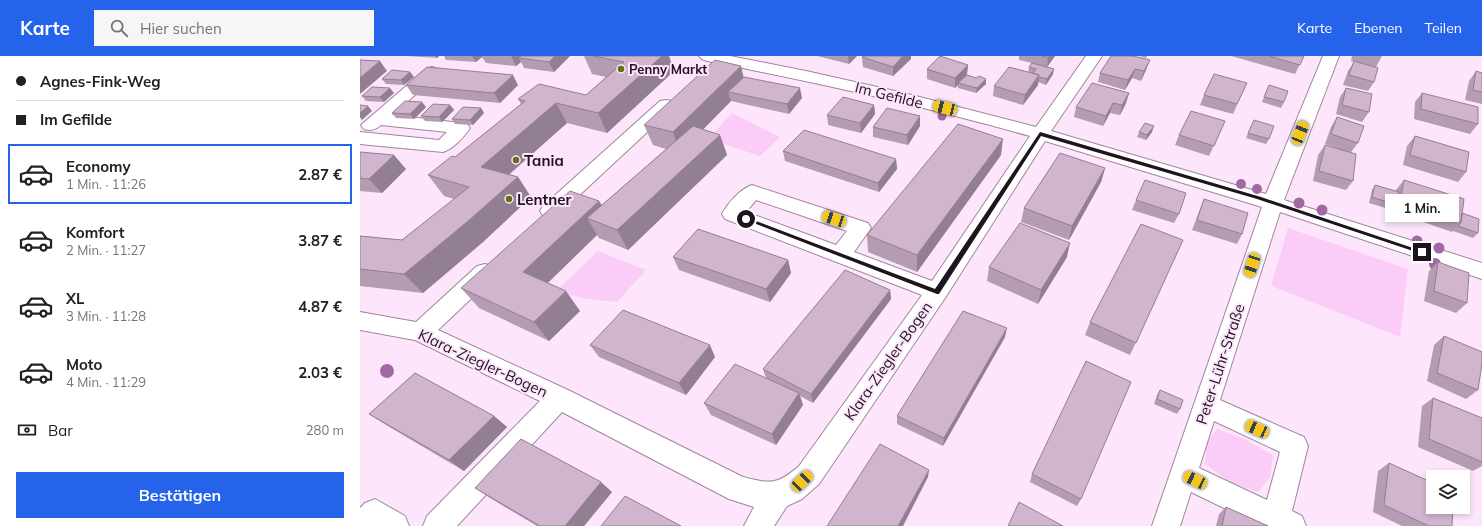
<!DOCTYPE html>
<html lang="de">
<meta charset="utf-8">
<style>
:root{--surface:#fff;--page:#f6f6f6;--text:#202124;--muted:#757577;--line:#e0e0e0;--accent:#2563eb}
body{margin:0;font-family:Mulish,sans-serif;background:var(--page);color:var(--text);height:100vh;display:flex;flex-direction:column;font-size:15px;white-space:nowrap}
*{box-sizing:border-box;margin:0}
p{font-size:13px;color:var(--muted)}
.icon{flex:none;width:22px;height:22px;fill:none;stroke:currentColor;stroke-width:2;stroke-linecap:round;stroke-linejoin:round}
.map{position:relative;flex:1;overflow:hidden}
.panel{display:flex;flex-direction:column;background:var(--surface);width:360px}
.panel>*{flex:none}
.top-card{display:grid;align-content:center;height:88px;padding:0 16px;background:var(--surface)}
.fabs{position:absolute;left:1066px;top:414px;display:grid;gap:8px}
.fabs a{display:grid;place-items:center;width:44px;height:44px;border-radius:0px;background:var(--surface);box-shadow:0 2px 6px #0003;font-size:20px}
.end{position:absolute;width:18px;height:18px;margin:-9px;border:5px solid #1e141d;background:#fff;box-shadow:0 0 0 2px #fff}
.from{border-radius:50%}
.bubble{position:absolute;height:28px;border-radius:0px;background:var(--surface);box-shadow:0 2px 6px #0003;font-size:13px;font-weight:700;line-height:28px;text-align:center}
.car{position:absolute;width:12px;height:24px;margin:-12px -6px;border-radius:5px;box-shadow:0 0 3px 1px #0007;background:linear-gradient(#f5c518 24%,#345 0 40%,#f5c518 0 76%,#345 0 86%,#f5c518 0)}
.top-card b{display:flex;align-items:center;gap:14px;height:38px;font-size:15px}
.top-card b+b{border-top:1px solid var(--line)}
.top-card i{width:10px;height:10px;background:var(--text)}
ul{padding:0;list-style:none}
li{display:flex;align-items:center;gap:12px;height:60px;margin:0 8px 6px;padding:0 8px;border:2px solid transparent;border-radius:0px}
li div{flex:1}
li b{display:block;font-size:15px}
li em{font-style:normal;font-weight:700}
li.active{border-color:var(--accent)}
li>.icon{width:36px;height:36px;stroke-width:1.5}
.pay{display:flex;align-items:center;gap:10px;height:44px;padding:0 16px;font-size:15px}
.pay p{margin-inline-start:auto}
.cta{display:flex;gap:8px;margin-top:auto;padding:8px 16px}
.cta a{flex:1;height:46px;border-radius:0px;background:var(--accent);color:#fff;font-size:16px;font-weight:700;line-height:46px;text-align:center}
header{display:flex;align-items:center;gap:24px;box-sizing:border-box;height:56px;padding:0 20px;background:var(--accent);color:#fff}
header strong{font-size:19px}
nav{display:flex;gap:22px;margin-inline-start:auto;font-size:14px}
.search{width:280px;height:36px;background:var(--page);display:flex;align-items:center;gap:10px;box-sizing:border-box;padding:0 14px;border-radius:0px;color:var(--muted);font-size:15px}
main{display:flex;flex:1;min-height:0}
.map>svg:first-child{display:block}
</style>
<header>
<strong>Karte</strong>
<div class="search"><svg class="icon" aria-label="search" viewBox="0 0 24 24"><circle cx="10" cy="10" r="6"/><path d="M15 15l6 6"/></svg>Hier suchen</div>
<nav><a>Karte</a><a>Ebenen</a><a>Teilen</a></nav>
</header>
<main>
<section class="panel">
<div class="top-card">
<b><i class="from"></i>Agnes-Fink-Weg</b>
<b><i></i>Im Gefilde</b>
</div>
<ul>
<li class="active"><svg class="icon" aria-label="car" viewBox="0 0 24 24"><path d="M5 17H2v-5l4-1 3-4h7l3 4 3 1v5h-3M9 17h6M6 11h13"/><circle cx="7" cy="17" r="2"/><circle cx="17" cy="17" r="2"/></svg><div><b>Economy</b><p>1 Min. · 11:26</p></div><em>2.87 €</em></li>
<li><svg class="icon" aria-label="car" viewBox="0 0 24 24"><path d="M5 17H2v-5l4-1 3-4h7l3 4 3 1v5h-3M9 17h6M6 11h13"/><circle cx="7" cy="17" r="2"/><circle cx="17" cy="17" r="2"/></svg><div><b>Komfort</b><p>2 Min. · 11:27</p></div><em>3.87 €</em></li>
<li><svg class="icon" aria-label="car" viewBox="0 0 24 24"><path d="M5 17H2v-5l4-1 3-4h7l3 4 3 1v5h-3M9 17h6M6 11h13"/><circle cx="7" cy="17" r="2"/><circle cx="17" cy="17" r="2"/></svg><div><b>XL</b><p>3 Min. · 11:28</p></div><em>4.87 €</em></li>
<li><svg class="icon" aria-label="car" viewBox="0 0 24 24"><path d="M5 17H2v-5l4-1 3-4h7l3 4 3 1v5h-3M9 17h6M6 11h13"/><circle cx="7" cy="17" r="2"/><circle cx="17" cy="17" r="2"/></svg><div><b>Moto</b><p>4 Min. · 11:29</p></div><em>2.03 €</em></li>
</ul>
<div class="pay"><svg class="icon" aria-label="cash" viewBox="0 0 24 24"><path d="M3 7h18v10H3z"/><circle cx="12" cy="12" r="2"/></svg>Bar<p>280 m</p></div>
<div class="cta"><a>Bestätigen</a></div>
</section>
<div class="map">
<svg width="1122" height="470" viewBox="0 0 1122 470">
<rect width="100%" height="100%" fill="#fde6fc"/>
<path fill="#fbccf8" d="M372,57L420,81L400,100L348,83Z
M928,172L1048,213L1040,281L911,230Z
M238,195L286,214L257,246L228,243L195,236Z
M857,373L884,383L913,399L910,421L898,436L870,426L845,408L846,388Z"/>
<g fill="none" stroke-linecap="round" stroke-linejoin="round">
<defs>
<path id="minor" d="M339,0H370L446,15L544,37L676,71L726,0H742L691,75L906,138L963,0H979L924,144L1122,207V223L920,156L860,344L944,381L948,390L932,455L942,460L946,470H901L831,436L820,470H792L902,151L685,85L585,242L459,428L442,443L427,450L414,470H384L394,451L369,443L202,356L97,470H63L67,460L180,345L55,284L0,274V256L56,266L117,210L125,208L133,210L136,216L133,222L78,274L208,334L383,421C411,428 417,429 439,410L562,239L365,163L362,158C368,147 380,133 392,129L508,167L511,172L494,196L572,225L670,80C563,50 455,26 347,5L342,3ZM396,144L487,175L476,189L386,156ZM854,365L920,396L907,444L839,412Z
M72,11L78,13L80,16L78,19L32,59L101,67L107,68L110,72C104,81 93,93 83,96L0,88V76L79,84L87,76L21,69C15,74 11,75 4,73L1,69L66,13Z
M306,44L312,45L314,49L312,53L197,160L190,162L183,160L180,155L183,150L300,45Z
M15,443L45,460L49,470H0V452L5,447Z"/>
</defs>
<use href="#minor" stroke="#9f859e" stroke-width="2"/>
<use href="#minor" fill="#fff" fill-rule="evenodd"/>
</g>
<g fill="#a169a1">
<circle cx="582" cy="60" r="4.5"/>
<circle cx="881" cy="128" r="5"/>
<circle cx="897" cy="133" r="5"/>
<circle cx="939" cy="147" r="5.5"/>
<circle cx="962" cy="154" r="5.5"/>
<circle cx="1057" cy="185" r="5.5"/>
<circle cx="1079" cy="192" r="5.5"/>
<circle cx="1075" cy="208" r="6"/>
<circle cx="27" cy="315" r="7"/>
</g>
<path fill="#b49cb2" d="M47,0H79L77,2Z
M84,0H210L194,16L164,12L161,6L156,10L126,7L122,1L116,6L86,4Z
M224,0H309L314,15L247,77L207,67L149,118L158,121L171,141L123,186L63,237L0,230V180L42,184L94,143L84,140L68,119L95,101L161,48L158,43L226,39L246,21L232,18Z
M457,0H497L489,8Z
M659,0H695L687,11L693,18L686,29L678,26V29L663,49L633,40L634,30L668,16L669,11L672,7L659,4Z
M751,0L786,14L781,25L772,22L765,34L738,26L740,17Z
M779,0H787L786,2Z
M871,0H944L935,18Z
M992,0H1022L1016,11L1014,26L1008,35L983,29L988,15L994,6L991,5Z
M502,1L551,3L533,20L503,11Z
M608,9L607,18L605,21L626,23V28L616,37L598,32V29L595,32L567,23V13Z
M1116,15L1122,17V48L1105,44L1109,25Z
M50,16L54,21L44,29L26,28L22,23Z
M384,21L442,42L429,58L371,45L343,73L360,79L367,99L268,194L239,182L237,179L188,227L220,255L189,285L119,252L101,232L239,145L242,149L306,93L293,89L284,69Z
M887,27L873,58L840,49L844,39Z
M46,29H158L140,47L53,39Z
M909,29L924,46L921,52L902,46Z
M986,32L1009,56L1002,66L976,58L980,41Z
M34,37L24,46L6,45L2,40Z
M769,37L766,47L760,59L750,57L743,70L714,61L716,51Z
M1062,37L1118,68L1110,78L1054,63L1055,46Z
M90,49L94,54L82,66L65,65L61,60Z
M514,49L515,58L501,77L468,69L467,59Z
M66,51L54,63L36,62L32,57Z
M121,52L124,57L113,69L95,68L92,63Z
M977,61L998,87L991,96L993,125L986,134L953,125L958,99L965,89L980,93L965,88L971,71Z
M865,65L849,100L815,89L819,79Z
M560,70L548,89L513,81V71Z
M891,70L909,83L906,88L886,82Z
M779,76H792L786,84L777,81Z
M1055,80L1106,116L1098,126L1043,109L1047,90Z
M423,95L536,103L537,113L519,136L425,105Z
M0,96L46,113L22,137L0,135Z
M641,99L557,216L508,196L507,179Z
M745,112L741,126L709,184L661,166L664,152Z
M1044,124L1102,157L1118,177L1113,182L1093,175L1092,176L1032,155V154L1009,147L1012,134L1015,129L1036,136V134Z
M844,143L882,178L877,188L832,174L840,153Z
M776,144L819,158L814,167L772,154Z
M823,184L770,299L725,279L730,266Z
M313,201L428,204L431,217L410,246L319,214Z
M707,201L678,248L627,225L629,211Z
M1078,206L1107,247L1096,257L1064,245L1069,215Z
M530,234L531,243L453,347L440,340L443,349L416,389L351,359L344,347L406,322L403,313Z
M1084,280L1118,334L1106,343L1067,325L1074,289Z
M645,281L583,390L537,368V360Z
M230,289L355,301L326,339L239,301Z
M800,334L820,353L817,358L794,348L797,339Z
M1073,342L1122,362V410L1113,415L1058,391L1062,350Z
M9,358L134,360L147,371L104,415L26,369Z
M1029,407L1092,470H1042L1013,456L1018,415Z
M672,418L721,443L717,450L670,426Z
M115,432L252,436L224,470H177L130,442Z
M866,451L908,470H856L859,458Z"/>
<path fill="#927f91" d="M75,0H79L77,2Z
M112,0H122V1L116,6Z
M151,0H166L159,2L161,6L156,10Z
M195,0H210L194,16L189,6Z
M302,0H309L314,15L247,77L238,57Z
M488,0H497L489,8Z
M543,0H551V3L533,20V11Z
M690,0H695L687,11L688,2Z
M790,4L786,14L781,25L784,15Z
M20,5L27,15L0,38V22Z
M608,9L607,18L599,27H598V29L595,32V22Z
M381,10L386,31L368,36L371,45L320,97L313,76Z
M694,13L693,18L686,29L687,23Z
M775,13L772,22L765,34L768,24Z
M50,16L54,21L44,29L41,24Z
M153,19L158,29L140,47L134,37Z
M679,19L678,29L663,49L665,39Z
M626,23V28L616,37L617,32Z
M30,32L34,37L24,46L20,41Z
M440,32L442,42L429,58L427,48Z
M769,37L766,47L760,59L762,49Z
M62,46L66,51L54,63L50,58Z
M196,47L207,67L135,131L121,111Z
M753,47L750,57L743,70L746,60Z
M90,49L94,54L82,66L79,61Z
M514,49L515,58L501,77L500,67Z
M8,50L12,55L2,64L0,61V57Z
M121,52L124,57L113,69L110,64Z
M560,60V70L548,89L547,79Z
M794,70L792,76L786,84L787,79Z
M360,79L367,99L268,194L257,174Z
M643,83L641,99L557,216V199Z
M34,99L46,113L22,137L9,123Z
M536,103L537,113L519,136L518,127Z
M745,112L741,126L709,184L712,170Z
M158,121L171,141L123,186L63,237L44,218Z
M239,145L250,165L227,162L237,179L178,236L163,216Z
M710,187L707,201L678,248L681,234Z
M428,204L431,217L410,246L406,233Z
M530,234L531,243L453,347L451,338Z
M206,235L220,255L189,285L174,266Z
M647,272L645,281L583,390L584,382Z
M350,289L355,301L326,339L319,327Z
M439,337L443,349L416,389L412,378Z
M134,360L147,371L104,415L89,404Z
M569,414L568,421L543,470H538Z
M241,426L252,436L224,470H205Z"/>
<path fill="#d1b5cf" stroke="#927f91" d="M161,0H195L189,6L159,2Z
M233,0H302L238,57L196,47L121,111L158,121L107,166L44,218L0,213V180L42,184L109,131L68,119L92,100L95,101L165,45L158,43L179,28L226,39L264,6Z
M503,0H543L533,11L502,1Z
M580,0L608,9L595,22L567,13Z
M682,0H690L688,2Z
M751,0H773L790,4L784,15L775,13L768,24L740,17Z
M909,0H944L940,9Z
M0,4L20,5L0,22Z
M355,4L381,10L313,76L284,69Z
M994,5L1018,12L1014,26L989,19Z
M672,7L694,13L687,23L679,21V19L673,17L676,13L669,11Z
M67,11L153,19L134,37L46,29Z
M649,11L679,19L665,39L634,30Z
M32,14L50,16L41,24L22,23Z
M1116,15L1122,17V36L1113,34Z
M854,18L887,27L877,48L844,39Z
M607,19L616,22L619,20L626,23L617,32L598,27Z
M384,21L440,32L427,48L368,36Z
M732,27L769,37L762,49L753,47L746,60L716,51Z
M909,29L928,35L924,46L904,41Z
M12,31L30,32L20,41L2,40Z
M986,32L1012,38L1009,56L982,49Z
M1062,37L1118,51V68L1061,53Z
M483,41L514,49L500,67L467,59Z
M45,45L62,46L50,58L32,57Z
M73,48L90,49L79,61L61,60Z
M0,49L8,50L0,57Z
M103,51L121,52L110,64L92,63Z
M527,52L560,60L547,79L513,71Z
M831,55L865,65L854,90L819,79Z
M977,61L1004,70L998,87L971,78Z
M894,64L914,70L909,83L888,77Z
M785,67L794,70L787,79L779,76Z
M598,68L643,83L557,199L507,179Z
M333,70L360,79L257,174L227,162Z
M444,74L536,103L518,127L423,95Z
M1055,80L1109,96L1106,116L1050,99Z
M965,89L996,98L993,125L959,115Z
M0,96L34,99L9,123L0,122Z
M700,97L745,112L712,170L664,152Z
M785,124L826,137L819,158L776,144Z
M1044,124L1104,143L1101,166L1040,146Z
M1015,129L1039,136L1036,149L1012,141Z
M210,135L239,145L163,216L206,235L174,266L101,232Z
M844,143L888,157L882,178L837,164Z
M1102,157L1119,163L1118,177L1098,170L1101,166Z
M660,167L710,187L681,234L629,211Z
M781,168L823,184L776,287L730,266Z
M338,173L428,204L406,233L313,201Z
M1078,206L1109,217L1107,247L1074,235Z
M485,214L530,234L451,338L403,313Z
M263,254L350,289L319,327L230,289Z
M603,255L647,272L584,382L537,360Z
M1084,280L1122,296V307L1118,334L1077,317Z
M726,305L771,326L721,443L672,418Z
M375,308L439,337L412,378L344,347Z
M55,317L134,360L89,404L9,358Z
M800,334L823,344L820,353L797,343Z
M1073,342L1122,362V406L1069,383Z
M161,383L241,426L205,470H180L115,432Z
M520,388L569,414L538,470H467Z
M1029,407L1073,427V451H1093L1092,470H1069L1024,449Z
M265,440L321,470H241Z
M659,446L703,470H648Z
M866,451L908,470H862Z"/>
<path fill="#1e141d" d="M680,76L901,141L1065,196L1062,198L897,143L681,80L579,238H577L383,163L388,162L575,233Z"/>
<g fill="#626f1a" stroke="#fde6fc" stroke-width="1.5">
<circle cx="261" cy="13" r="4"/>
<circle cx="156" cy="104" r="4"/>
<circle cx="149" cy="143" r="4"/>
</g>
<g text-anchor="middle" dominant-baseline="central" stroke-width="4" stroke-linejoin="round" paint-order="stroke">
<g font-size="13" font-weight="bold" fill="#1e141d" stroke="#fde6fc" text-anchor="start">
<text x="269" y="13">Penny Markt</text>
</g>
<g font-size="15" fill="#1e141d" stroke="#fde6fc">
<text transform="translate(529 39) rotate(14)">Im Gefilde</text>
<text transform="translate(528 305) rotate(-55)">Klara-Ziegler-Bogen</text>
<text transform="translate(123 307) rotate(25)">Klara-Ziegler-Bogen</text>
<text transform="translate(860 308) rotate(-72)">Peter-Lühr-Straße</text>
</g>
<g font-size="15" font-weight="bold" fill="#1e141d" stroke="#fde6fc" text-anchor="start">
<text x="164" y="104">Tania</text>
<text x="157" y="143">Lentner</text>
</g>
</g>
</svg>
<div class="fabs">
<a><svg class="icon" aria-label="layers" viewBox="0 0 24 24"><path d="M12 4l9 5-9 5-9-5zM3 14l9 5 9-5"/></svg></a>
</div>
<i class="end from" style="left:386px;top:163px"></i>
<i class="end" style="left:1062px;top:196px"></i>
<div class="bubble" style="left:1025px;top:138px;width:74px">1 Min.</div>
<i class="car" style="left:585px;top:52px;rotate:284deg"></i>
<i class="car" style="left:940px;top:77px;rotate:22deg"></i>
<i class="car" style="left:474px;top:163px;rotate:288deg"></i>
<i class="car" style="left:892px;top:209px;rotate:198deg"></i>
<i class="car" style="left:897px;top:373px;rotate:294deg"></i>
<i class="car" style="left:835px;top:424px;rotate:295deg"></i>
<i class="car" style="left:442px;top:425px;rotate:46deg"></i>
</div>
</main>
